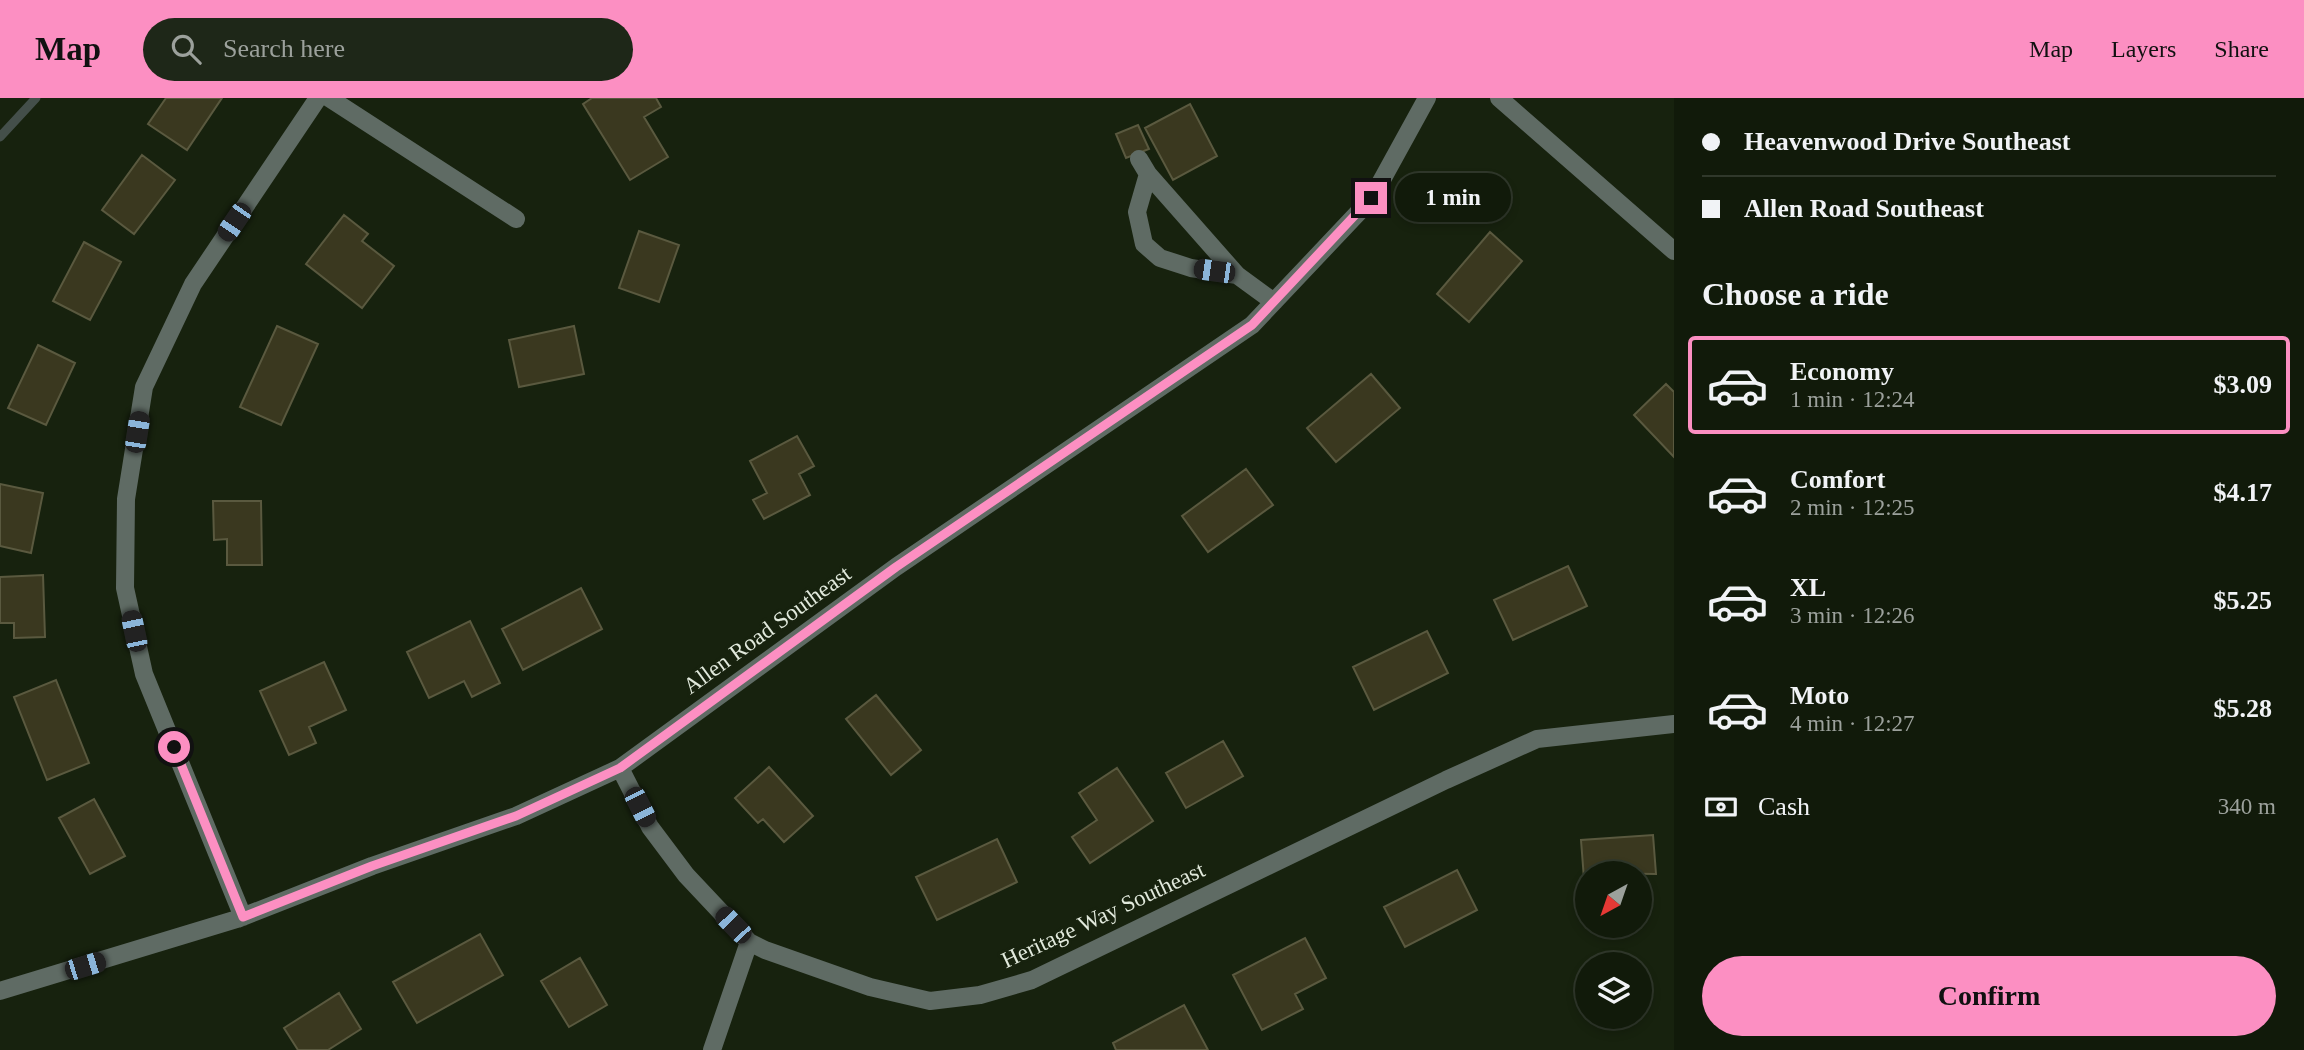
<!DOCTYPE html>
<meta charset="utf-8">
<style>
:root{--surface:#111a0a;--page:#1e2718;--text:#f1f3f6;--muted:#9ca19c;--line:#30382b;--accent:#fc8fc2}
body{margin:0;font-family:Georgia,serif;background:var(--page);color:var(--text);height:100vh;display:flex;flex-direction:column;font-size:26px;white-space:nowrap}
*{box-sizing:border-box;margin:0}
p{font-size:23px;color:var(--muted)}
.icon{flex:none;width:38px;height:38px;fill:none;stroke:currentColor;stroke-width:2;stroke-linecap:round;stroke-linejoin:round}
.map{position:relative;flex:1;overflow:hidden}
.side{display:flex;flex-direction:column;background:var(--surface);width:630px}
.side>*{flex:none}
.hud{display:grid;align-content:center;height:154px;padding:0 28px;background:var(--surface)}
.needle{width:46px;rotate:220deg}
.fabs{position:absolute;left:1575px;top:763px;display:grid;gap:14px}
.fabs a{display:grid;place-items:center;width:77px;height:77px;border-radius:50%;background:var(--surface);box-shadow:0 4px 10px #0003,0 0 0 2px var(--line);font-size:35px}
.end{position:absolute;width:32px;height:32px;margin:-16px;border:9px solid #fc8fc2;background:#111;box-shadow:0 0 0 4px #111}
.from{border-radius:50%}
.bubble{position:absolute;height:49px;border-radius:24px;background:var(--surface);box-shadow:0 4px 10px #0003,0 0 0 2px var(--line);font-size:23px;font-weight:600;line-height:49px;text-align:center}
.car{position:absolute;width:21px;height:42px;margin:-21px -10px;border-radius:9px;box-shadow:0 0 5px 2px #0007;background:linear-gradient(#222 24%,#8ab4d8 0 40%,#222 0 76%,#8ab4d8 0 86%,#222 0)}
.hud b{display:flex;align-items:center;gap:24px;height:66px;font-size:26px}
.hud b+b{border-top:2px solid var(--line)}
.hud i{width:18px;height:18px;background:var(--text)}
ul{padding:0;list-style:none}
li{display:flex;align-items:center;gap:21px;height:98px;margin:0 14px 10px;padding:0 14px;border:4px solid transparent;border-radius:7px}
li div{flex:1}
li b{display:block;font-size:26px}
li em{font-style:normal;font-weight:600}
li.selected{border-color:var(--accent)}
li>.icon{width:63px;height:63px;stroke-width:1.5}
h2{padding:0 28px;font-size:32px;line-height:84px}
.pay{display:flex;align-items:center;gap:18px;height:77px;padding:0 28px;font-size:26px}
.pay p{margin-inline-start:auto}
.primary-button{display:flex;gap:14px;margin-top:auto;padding:14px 28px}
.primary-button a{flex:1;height:80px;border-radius:42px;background:var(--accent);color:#111;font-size:28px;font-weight:600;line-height:80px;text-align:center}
header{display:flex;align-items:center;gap:42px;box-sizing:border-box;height:98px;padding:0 35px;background:var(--accent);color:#111}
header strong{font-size:33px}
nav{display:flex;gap:38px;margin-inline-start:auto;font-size:24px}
.search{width:490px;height:63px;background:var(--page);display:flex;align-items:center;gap:18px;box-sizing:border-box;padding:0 24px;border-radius:38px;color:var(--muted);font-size:26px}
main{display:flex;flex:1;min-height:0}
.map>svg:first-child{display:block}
</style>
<header>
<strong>Map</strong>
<div class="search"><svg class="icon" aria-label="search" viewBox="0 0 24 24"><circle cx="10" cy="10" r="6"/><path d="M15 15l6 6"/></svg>Search here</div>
<nav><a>Map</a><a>Layers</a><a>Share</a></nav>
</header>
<main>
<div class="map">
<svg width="1674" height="952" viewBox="0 0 1674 952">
<rect width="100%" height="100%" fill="#17220e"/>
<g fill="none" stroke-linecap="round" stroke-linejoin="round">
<path stroke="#444f4a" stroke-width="9" d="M0,39L36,0"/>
</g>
<path fill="#3a381f" stroke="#5a593f" stroke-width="2" d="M166,0H222L187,52L148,26Z
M592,0H656L661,9L644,19L668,59L630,82L583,6Z
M1190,6L1217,58L1173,82L1145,30Z
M1138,27L1149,51L1126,60L1116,36Z
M142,57L175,82L134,136L102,112Z
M344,117L368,136L362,143L394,168L362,210L306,166Z
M639,133L679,147L659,204L619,190Z
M1490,134L1522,163L1469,224L1437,196Z
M84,144L121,164L90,222L53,203Z
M277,228L318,246L281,327L240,309Z
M574,228L584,276L519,289L509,242Z
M38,247L75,265L46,327L8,310Z
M1371,276L1400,310L1336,364L1307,330Z
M1666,286L1674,294V359L1634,317Z
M797,338L814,368L799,376L810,397L764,421L753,402L767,395L750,363Z
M1246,371L1273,407L1208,454L1182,418Z
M0,386L43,395L31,455L0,448Z
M213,403H261L262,467H227V441L214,442Z
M1568,468L1587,508L1513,542L1494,502Z
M43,477L45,539L14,540V525H0V479Z
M581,490L602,531L523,572L502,531Z
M470,523L500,585L472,599L464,583L429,600L407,554Z
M1427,533L1448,575L1374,612L1353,569Z
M324,564L346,612L309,629L316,645L289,657L260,593Z
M56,582L89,665L47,682L14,599Z
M876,597L921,652L891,677L846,621Z
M1223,643L1243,678L1186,710L1166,675Z
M769,669L813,718L784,744L763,721L758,725L735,700Z
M1117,670L1153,723L1090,765L1072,739L1097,722L1079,695Z
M94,701L125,758L90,776L59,720Z
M1653,737L1656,776L1587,775V781H1584L1581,742Z
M997,741L1017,784L937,822L916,779Z
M1457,772L1477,812L1405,849L1384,809Z
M480,836L503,877L417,925L393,884Z
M1305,840L1326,880L1295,896L1303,911L1262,932L1233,877Z
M580,860L607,907L569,929L541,883Z
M339,895L361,931L328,952H298L284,930Z
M1184,907L1208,952H1116L1113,945Z"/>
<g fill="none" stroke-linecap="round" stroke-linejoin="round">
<path stroke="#5f6b64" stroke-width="18" d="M329,0L516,121
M1499,0L1674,153
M1139,61L1148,76L1137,114L1144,146L1160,160L1191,170L1237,177L1274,204
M1148,76L1237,177
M620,670L650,729L686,777L749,844L765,852L870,889L930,903L980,897L1032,882L1446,682L1537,641L1674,626
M243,819L144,576L125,490L126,401L144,289L193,186L318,0
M0,893L237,821L372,768L516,718L620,670L896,469L1252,227L1372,100L1427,0
M712,952L749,844"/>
</g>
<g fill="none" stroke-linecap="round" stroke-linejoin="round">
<path stroke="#fc8fc2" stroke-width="9" d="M174,649L243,819L372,768L516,718L620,670L896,469L1252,227L1371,100"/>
</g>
<g text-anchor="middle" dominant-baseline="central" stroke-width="6" stroke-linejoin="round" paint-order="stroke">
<g font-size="23" fill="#e1e9dc" stroke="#17220e">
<text transform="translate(767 532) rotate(-36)">Allen Road Southeast</text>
<text transform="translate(1103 817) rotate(-25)">Heritage Way Southeast</text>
</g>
</g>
</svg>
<div class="fabs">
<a><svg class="needle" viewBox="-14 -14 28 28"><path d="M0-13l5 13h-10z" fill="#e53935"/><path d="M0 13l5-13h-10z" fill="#9ca19c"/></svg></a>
<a><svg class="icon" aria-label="layers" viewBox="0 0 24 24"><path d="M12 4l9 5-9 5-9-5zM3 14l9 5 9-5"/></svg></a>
</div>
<i class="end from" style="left:174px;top:649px"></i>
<i class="end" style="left:1371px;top:100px"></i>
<div class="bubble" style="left:1395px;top:75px;width:116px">1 min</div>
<i class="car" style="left:234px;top:124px;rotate:214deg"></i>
<i class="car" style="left:1214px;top:173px;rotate:278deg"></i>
<i class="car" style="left:137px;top:334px;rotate:9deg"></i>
<i class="car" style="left:134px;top:533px;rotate:348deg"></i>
<i class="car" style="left:640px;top:709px;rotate:153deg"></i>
<i class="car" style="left:733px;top:827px;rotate:316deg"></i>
<i class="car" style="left:85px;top:868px;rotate:73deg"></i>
</div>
<section class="side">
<div class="hud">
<b><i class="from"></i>Heavenwood Drive Southeast</b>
<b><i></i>Allen Road Southeast</b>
</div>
<h2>Choose a ride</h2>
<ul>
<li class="selected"><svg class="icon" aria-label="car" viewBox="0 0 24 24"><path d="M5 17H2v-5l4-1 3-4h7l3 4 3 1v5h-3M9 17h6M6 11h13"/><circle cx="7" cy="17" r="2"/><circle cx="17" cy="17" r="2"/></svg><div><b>Economy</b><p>1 min · 12:24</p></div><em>$3.09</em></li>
<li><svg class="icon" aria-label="car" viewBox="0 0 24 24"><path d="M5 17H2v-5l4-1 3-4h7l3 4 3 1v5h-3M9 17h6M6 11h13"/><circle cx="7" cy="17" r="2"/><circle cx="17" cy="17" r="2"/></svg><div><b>Comfort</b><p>2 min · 12:25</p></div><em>$4.17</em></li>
<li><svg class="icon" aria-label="car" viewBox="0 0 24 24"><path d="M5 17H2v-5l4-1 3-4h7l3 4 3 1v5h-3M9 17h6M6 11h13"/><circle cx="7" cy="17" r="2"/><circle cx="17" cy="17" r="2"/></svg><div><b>XL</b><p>3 min · 12:26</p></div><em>$5.25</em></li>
<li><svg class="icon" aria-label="car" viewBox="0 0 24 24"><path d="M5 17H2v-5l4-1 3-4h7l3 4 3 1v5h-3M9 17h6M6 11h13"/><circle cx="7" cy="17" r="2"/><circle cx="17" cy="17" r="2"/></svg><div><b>Moto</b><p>4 min · 12:27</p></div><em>$5.28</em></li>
</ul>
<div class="pay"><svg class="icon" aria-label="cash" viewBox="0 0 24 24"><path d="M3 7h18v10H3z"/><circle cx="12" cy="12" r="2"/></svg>Cash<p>340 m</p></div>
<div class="primary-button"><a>Confirm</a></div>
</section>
</main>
